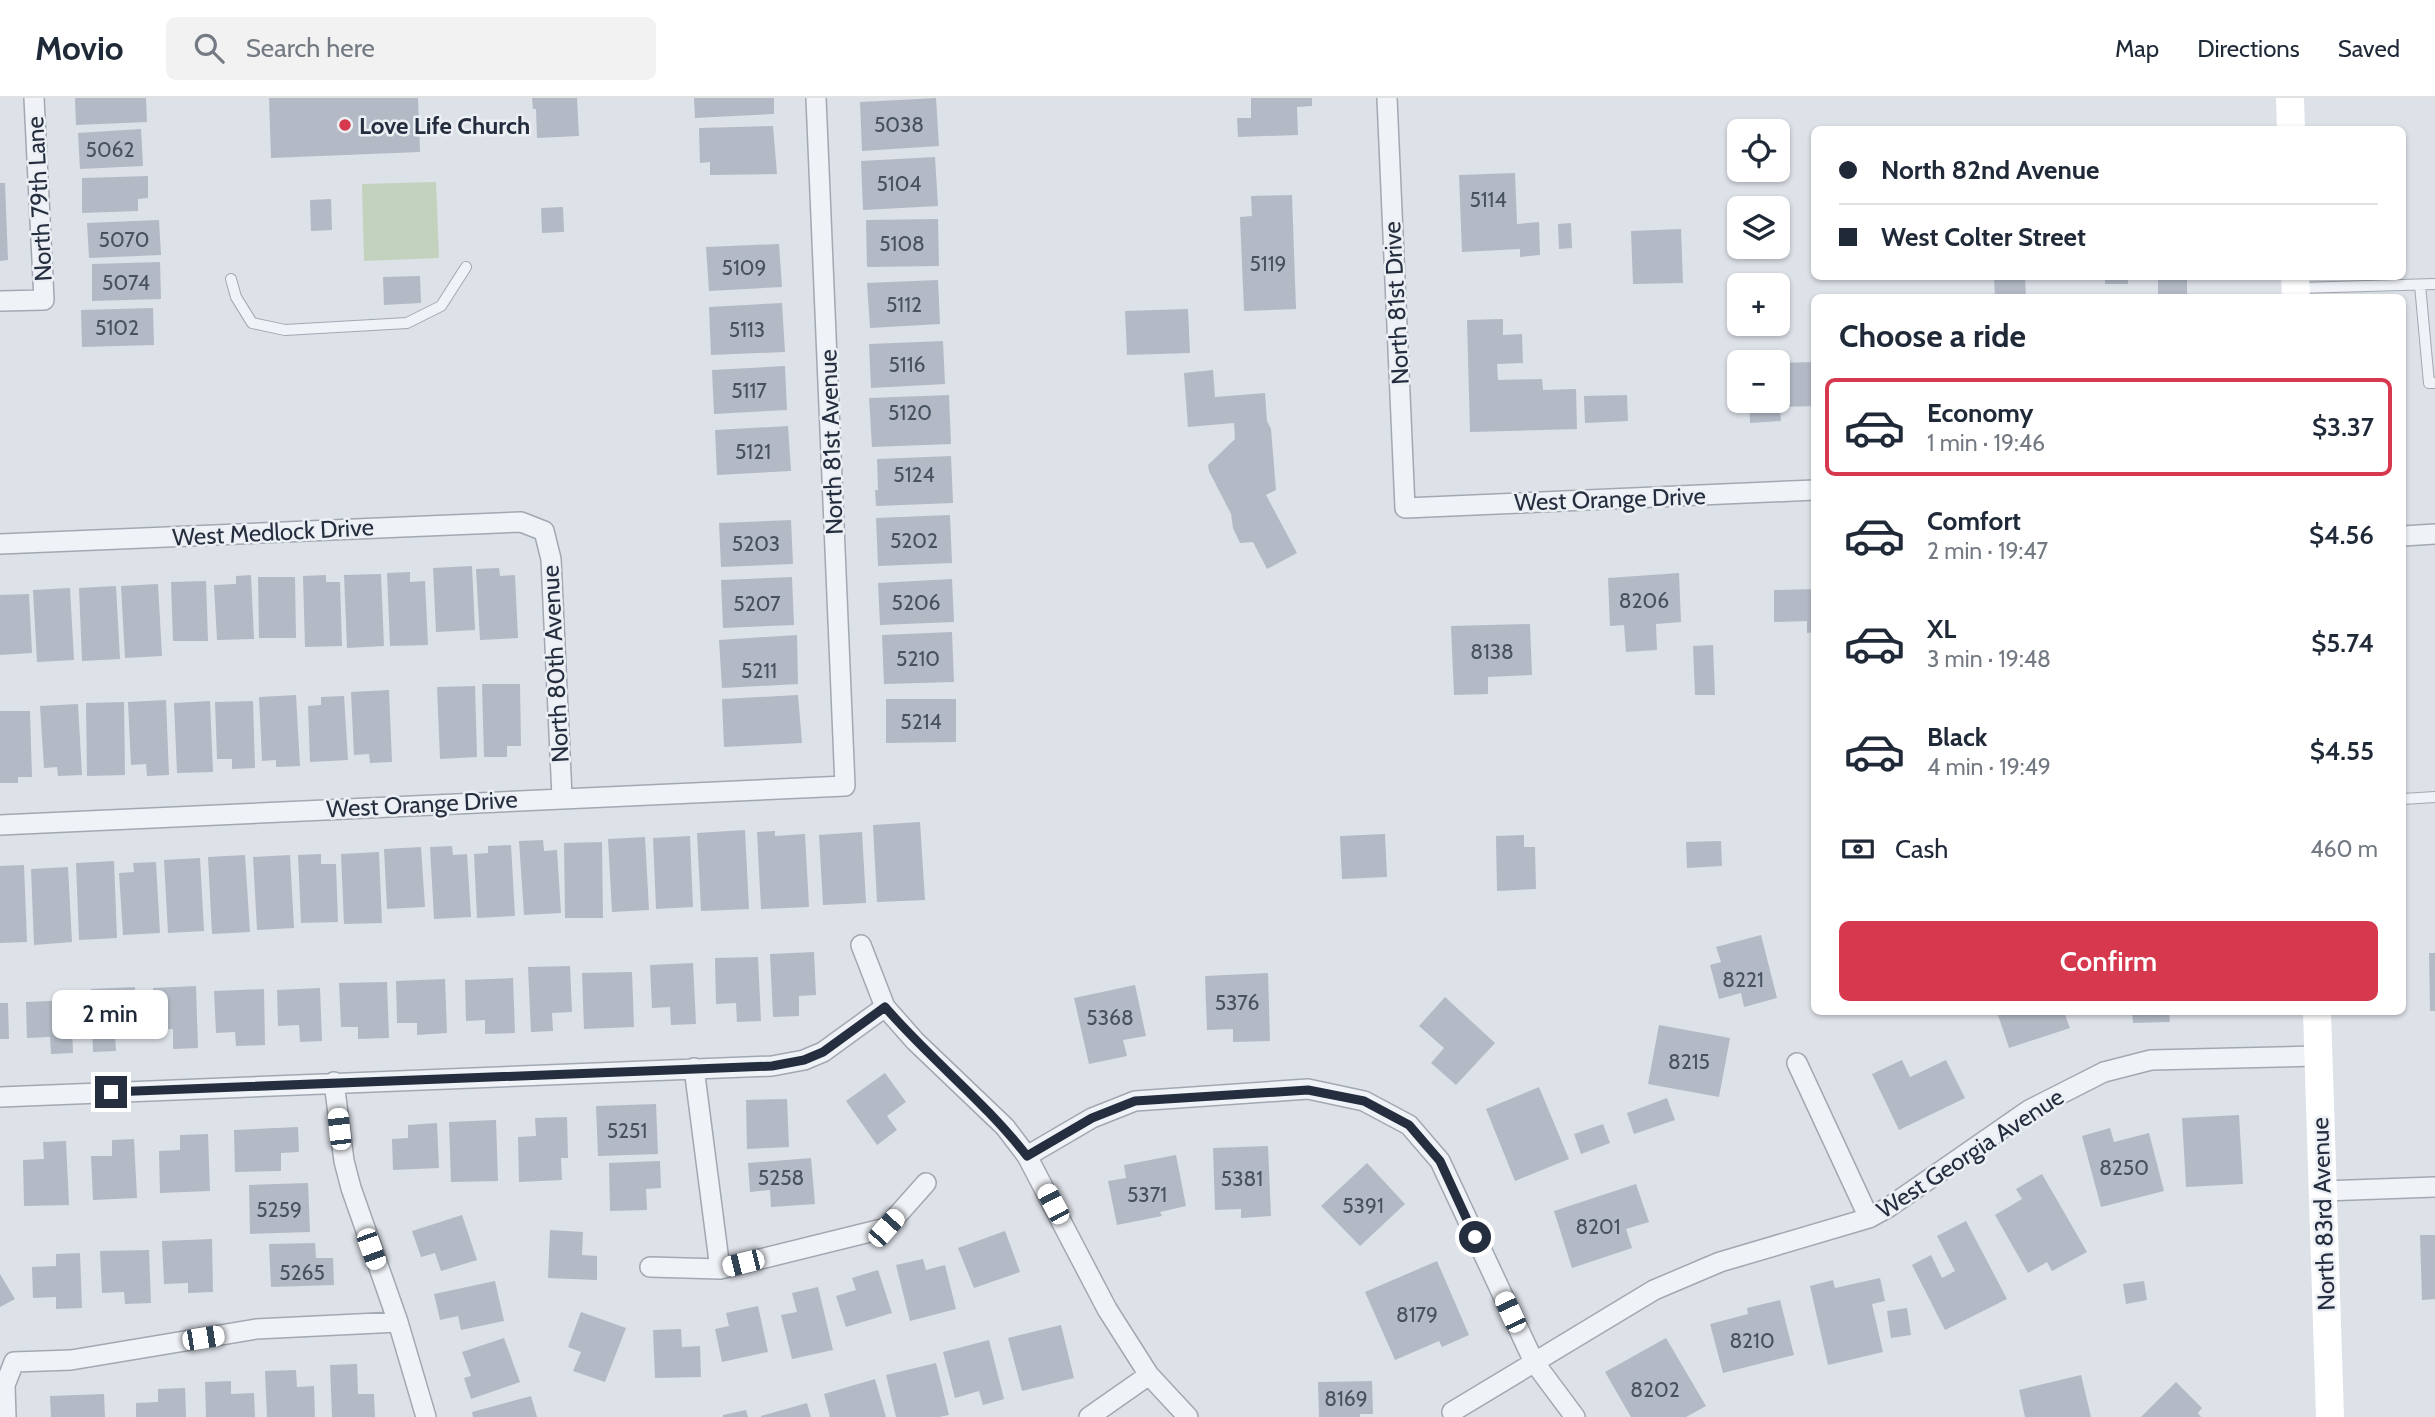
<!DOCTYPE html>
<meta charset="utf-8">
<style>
:root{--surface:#fff;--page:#f2f2f3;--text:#1f2937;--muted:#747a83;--line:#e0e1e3;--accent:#d6384e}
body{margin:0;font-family:Cabin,sans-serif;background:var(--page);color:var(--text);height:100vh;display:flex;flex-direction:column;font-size:26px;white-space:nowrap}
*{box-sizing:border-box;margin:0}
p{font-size:23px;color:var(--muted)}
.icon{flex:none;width:38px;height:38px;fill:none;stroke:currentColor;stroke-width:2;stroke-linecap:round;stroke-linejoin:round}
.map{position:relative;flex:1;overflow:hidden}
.details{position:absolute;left:1811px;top:196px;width:595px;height:721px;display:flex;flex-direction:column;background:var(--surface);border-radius:10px;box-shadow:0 2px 5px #0004}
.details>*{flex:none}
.banner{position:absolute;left:1811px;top:28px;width:595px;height:154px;border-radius:10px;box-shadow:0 2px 5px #0004;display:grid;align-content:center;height:154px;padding:0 28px;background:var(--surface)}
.buttons{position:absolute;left:1727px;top:21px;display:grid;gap:14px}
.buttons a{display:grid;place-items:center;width:63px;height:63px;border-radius:10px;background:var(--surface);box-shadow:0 2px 5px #0004;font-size:35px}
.end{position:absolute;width:32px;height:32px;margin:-16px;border:9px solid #252e3f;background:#fff;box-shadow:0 0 0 4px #fff}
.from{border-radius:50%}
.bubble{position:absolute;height:49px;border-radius:10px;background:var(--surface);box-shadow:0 2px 5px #0004;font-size:23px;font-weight:600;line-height:49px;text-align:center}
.car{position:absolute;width:21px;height:42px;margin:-21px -10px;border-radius:9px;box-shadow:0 0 5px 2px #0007;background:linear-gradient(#fff 24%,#345 0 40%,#fff 0 76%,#345 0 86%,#fff 0)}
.banner b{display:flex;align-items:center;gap:24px;height:66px;font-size:26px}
.banner b+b{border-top:2px solid var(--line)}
.banner i{width:18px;height:18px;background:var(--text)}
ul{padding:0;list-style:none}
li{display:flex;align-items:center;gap:21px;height:98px;margin:0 14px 10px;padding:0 14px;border:4px solid transparent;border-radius:10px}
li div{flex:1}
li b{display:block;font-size:26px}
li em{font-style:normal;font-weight:600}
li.active{border-color:var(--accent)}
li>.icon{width:63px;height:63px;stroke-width:1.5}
h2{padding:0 28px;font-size:32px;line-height:84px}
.pay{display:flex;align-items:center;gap:18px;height:77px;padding:0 28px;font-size:26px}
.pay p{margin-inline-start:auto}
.button{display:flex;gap:14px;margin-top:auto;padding:14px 28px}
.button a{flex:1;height:80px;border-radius:10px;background:var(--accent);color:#fff;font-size:28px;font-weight:600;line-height:80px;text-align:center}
header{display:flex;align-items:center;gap:42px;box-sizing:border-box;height:98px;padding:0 35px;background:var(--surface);border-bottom:2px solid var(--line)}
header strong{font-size:33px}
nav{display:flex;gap:38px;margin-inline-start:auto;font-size:24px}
.search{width:490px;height:63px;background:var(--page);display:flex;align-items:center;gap:18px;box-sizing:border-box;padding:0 24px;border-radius:10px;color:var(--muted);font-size:26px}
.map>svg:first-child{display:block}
</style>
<header>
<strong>Movio</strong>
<div class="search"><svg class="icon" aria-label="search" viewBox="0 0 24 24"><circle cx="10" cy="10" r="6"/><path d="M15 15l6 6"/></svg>Search here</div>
<nav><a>Map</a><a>Directions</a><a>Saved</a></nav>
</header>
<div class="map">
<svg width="2435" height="1319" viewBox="0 0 2435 1319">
<rect width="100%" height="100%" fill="#dde1e8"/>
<path fill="#c2d2bd" d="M436,84L439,160L364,163L362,86Z"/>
<path fill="#b3bac5" d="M75,0H146L147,24L76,27Z
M269,0H418L420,54L271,60Z
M532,0H577L579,38L537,40L536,11H533Z
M694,0H774V16L695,20Z
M936,0L939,48L862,53L860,4Z
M1251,0H1312V8L1297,9L1298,37L1238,39L1237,20H1251Z
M773,28L777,76L710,77V64L700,65L699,30Z
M141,31L143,68L80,71L78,35Z
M935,59L938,108L863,112L861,63Z
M1515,75L1517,126L1539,124L1540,157L1520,159V151L1462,154L1459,77Z
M148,78V100L138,101V113L82,115V80Z
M0,85H5L8,162L0,163Z
M1292,97L1296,211L1244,213L1240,119L1252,118L1251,98Z
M331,101L332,132L311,133L310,102Z
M563,109L564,134L542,135L541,110Z
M938,121L939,168L867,169L866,122Z
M159,122L161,157L89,160L87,125Z
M1571,125L1572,150L1559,151L1558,126Z
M1681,131L1683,185L1633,186L1631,133Z
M779,146L782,189L709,193L706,149Z
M160,164L161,201L92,203V166Z
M420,178L421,205L384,207L383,179Z
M1994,178H2025L2026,199L1995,200Z
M2105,178H2128V186H2105Z
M2158,178H2187V200H2158Z
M938,182L940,226L870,230L867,185Z
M782,205L785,254L711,257L709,209Z
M153,210L154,247L82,249L81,212Z
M1188,211L1190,255L1127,257L1125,213Z
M1503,221V237L1522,236L1523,265L1497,266L1498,282L1542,281L1543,292L1576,291L1577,331L1470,334L1467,222Z
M943,243L945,286L871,290L869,246Z
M1815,264V308L1780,309L1781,323L1750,325L1749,303H1778V265Z
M785,268L787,312L714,316L712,272Z
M1213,272L1215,299L1265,295L1267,323L1271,331L1276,392L1266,397L1297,455L1267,471L1253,444L1240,445L1233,430L1231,416L1209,373L1208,367L1235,341L1234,325L1188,329L1184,275Z
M949,297L951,346L872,349L869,300Z
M1627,297L1628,323L1585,325L1584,298Z
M788,328L791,373L717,377L715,332Z
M951,358L953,405L876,408L875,392H878L877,361Z
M950,417L952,465L878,468L876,420Z
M791,422L793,466L721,469L719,425Z
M472,468L475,532L436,534L433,470Z
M499,470L500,478L515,477L518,540L480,542L476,471Z
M410,474V484L425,483L428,547L390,548L387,475Z
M1679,475L1681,524L1656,526L1657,552L1626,554L1624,527L1610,528L1608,480Z
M381,476L384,548L347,550L344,477Z
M251,477L254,541L217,542L214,487L236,486V478Z
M326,477V484H340L342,548L305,549L303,478Z
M258,479H295L296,540H259Z
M792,479L794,527L723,530L721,482Z
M952,481L954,524L880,527L878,485Z
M206,483L208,543H173L171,484Z
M158,486L162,558L125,560L121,488Z
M116,488L120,561L82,563L79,490Z
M70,490L74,562L37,564L33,492Z
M1815,491V534L1807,535V523L1774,524V492Z
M29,496L32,555L0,557V497Z
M1530,526L1532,577L1488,579V596L1454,597L1451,528Z
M952,534L954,584L884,586L882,537Z
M797,537L798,586L722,590L719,542Z
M1713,547L1715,597H1695L1693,548Z
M482,586H520L521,648H507V659H484Z
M475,588L477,659L440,661L437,589Z
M389,592L392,664L370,665L369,656L354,657L351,594Z
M296,597L300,668L276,669V662L262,663L259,599Z
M798,597L802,645L724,649L722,601Z
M344,598L348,662L310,664L308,608L321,607V599Z
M886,601H956V644L886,645Z
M166,602L169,677L147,678L146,666L131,667L128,604Z
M210,603L213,674L177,675L174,605Z
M253,603L255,670L232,671V661H217L215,604Z
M124,604L125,677L87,678L86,605Z
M78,606L82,677L58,678L57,669L44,670L40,608Z
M0,613H30L32,679H18V685H0Z
M920,724L925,802L877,804L873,727Z
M745,732L749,811L701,813L697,735Z
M775,733V738L805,736L809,809L761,811L757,734Z
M862,734L866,805L823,807L819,737Z
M1385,736L1387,779L1342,781L1340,738Z
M1524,737V749H1535L1536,791L1497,793L1496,738Z
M690,738L693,809L656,811L653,740Z
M645,739L649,812L612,814L608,741Z
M543,742L544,753L557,752L561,815L524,817L519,743Z
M1721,743L1722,768L1687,770L1686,744Z
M602,744L603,820H565L564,745Z
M511,747L515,818L477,820L474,756L488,755V748Z
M452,748L453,757L467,756L471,819L434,821L430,749Z
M421,749L425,809L387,811L384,751Z
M379,754L382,825L344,826L341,756Z
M321,756V766H336L338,824L301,825L298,757Z
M245,757L250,834L212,836L208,759Z
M290,757L294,830L257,832L253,759Z
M200,760L204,833L168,835L164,762Z
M114,763L117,840L79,842L76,765Z
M156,764L160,835L123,837L119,775L134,774L133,765Z
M24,767L27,844L0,845V768Z
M68,769L72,844L34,847L31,771Z
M1761,837L1777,900L1744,909L1741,895L1719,901L1710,867L1721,864L1716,849Z
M1811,837H1815V895H1812Z
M814,854L816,897L799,898V918L773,919L770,856Z
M2429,855H2435V913H2430Z
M758,859L761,923L737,924L736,905L716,906L715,860Z
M693,865L696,926L671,927L670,909L652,910L650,867Z
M570,868L572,914L552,915L553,933L531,934L528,869Z
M632,874L634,929L584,931L582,875Z
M1268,875L1270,943L1233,944V931L1207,932L1205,878Z
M513,880L515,935L485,936V922L466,923L465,882Z
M445,881L447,935L417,937V925H397L396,883Z
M387,884L389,940L358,941V929H341L339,885Z
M1135,887L1146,938L1123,942L1127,958L1089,966L1074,900Z
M196,888L198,950L173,951V931H154L153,890Z
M135,889L136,937H115L116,953L93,954L91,891Z
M320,890L322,943L300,944L299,927L278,928L277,892Z
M264,891L265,947L236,948L235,934L216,935L214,893Z
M1445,899L1495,945L1456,987L1431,965L1444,950L1419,928Z
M71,902L73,955L51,956L50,939L27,940L26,904Z
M0,905H8L9,941H0Z
M1997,914H2064L2070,930L2009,950Z
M2132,914H2169L2170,924L2133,925Z
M1659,927L1730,940L1719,999L1648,986Z
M1902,962L1910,979L1946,962L1965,1000L1899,1032L1872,976Z
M885,975L906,1004L887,1018L897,1032L877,1047L846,1003Z
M1539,989L1569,1061L1515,1083L1486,1011Z
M1667,1000L1675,1022L1634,1036L1627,1015Z
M787,1001L789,1049L747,1051L746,1002Z
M656,1006L658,1056L598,1058L596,1008Z
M2239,1017L2243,1086L2186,1089L2182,1020Z
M567,1019L568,1060H561L562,1082L519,1084L518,1039L536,1038L535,1020Z
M496,1022L498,1083L451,1084L449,1024Z
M437,1025L439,1070L393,1072L392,1041L408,1040V1027Z
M1603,1026L1610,1045L1581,1056L1574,1036Z
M298,1029L299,1054L281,1055V1073L235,1074L234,1032Z
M2110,1030L2114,1044L2149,1035L2164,1093L2101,1109L2082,1038Z
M208,1036L210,1093L160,1095L159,1053L180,1052V1037Z
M134,1041L137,1100L93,1102L91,1058H112V1042Z
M66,1043L69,1107L24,1108L23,1062L44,1061L43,1044Z
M1268,1048L1271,1118L1241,1120V1111L1215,1112L1213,1050Z
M1176,1057L1186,1108L1160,1114L1162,1118L1117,1127L1108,1083L1126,1080L1124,1067Z
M811,1060L815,1106L771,1109L770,1092L750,1094L748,1065Z
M660,1063L661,1090L646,1091L647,1112L610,1113L609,1065Z
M1367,1065L1405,1106L1360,1148L1321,1108Z
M2042,1076L2087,1154L2052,1173L2047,1164L2028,1175L1995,1117L2022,1101L2016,1091Z
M308,1085L310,1134L250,1136L249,1087Z
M1636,1086L1649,1124L1626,1131L1632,1150L1572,1170L1554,1113Z
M462,1117L477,1162L441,1173L435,1155L421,1159L412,1133Z
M1966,1123L2007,1201L1945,1232L1912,1167L1931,1157L1942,1180L1955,1173L1937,1138Z
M550,1132L583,1134L582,1157L597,1158V1182L548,1180Z
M1005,1133L1020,1174L974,1190L958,1150Z
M2420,1137H2435V1201L2422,1202Z
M212,1141L213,1194L188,1195V1185L164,1186L162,1143Z
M315,1145L316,1160H333L334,1187L271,1189L269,1146Z
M149,1152L151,1205L125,1206L124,1194L102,1195L100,1153Z
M80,1155L82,1210L56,1211V1199L33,1200L32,1169L56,1168V1156Z
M923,1161L926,1172L945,1167L956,1211L910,1223L896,1167Z
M1437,1163L1469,1237L1442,1249L1439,1243L1395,1262L1365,1194Z
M878,1172L892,1215L846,1229L836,1198L856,1192L852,1180Z
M0,1176L15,1201L0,1209Z
M1880,1180L1885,1203L1872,1206L1883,1254L1828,1267L1810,1188L1833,1182L1835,1190Z
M495,1183L504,1223L461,1232L458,1218L440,1222L434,1196Z
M2144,1183L2147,1202L2126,1206L2123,1186Z
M818,1189L833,1252L792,1261L781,1217L797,1214L792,1195Z
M1780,1202L1794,1257L1723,1275L1710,1226L1748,1216L1747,1210Z
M758,1208L768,1254L722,1264L715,1231L729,1228L726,1215Z
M1907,1210L1911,1237L1891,1240L1887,1213Z
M581,1214L626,1230L605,1284L573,1273L581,1254L568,1249Z
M1061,1227L1074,1280L1022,1293L1008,1240Z
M681,1231L682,1249L700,1248L701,1279L655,1280L653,1232Z
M504,1240L520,1284L471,1301L464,1280L471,1278L462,1254Z
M1666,1240L1706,1308L1686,1319H1631L1605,1274Z
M989,1242L1004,1301L983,1307L979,1293L955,1300L943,1254Z
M936,1265L949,1317L939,1319H896L886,1277Z
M357,1266L358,1296H374L375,1319H332L330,1267Z
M296,1272L297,1289L314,1288L315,1319H267L265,1273Z
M2081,1277L2091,1319H2025L2019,1292Z
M875,1281L886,1319H830L824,1296Z
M231,1283V1296L254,1295L255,1319H206L205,1284Z
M1372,1283L1373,1316H1360V1319H1319L1318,1284Z
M2176,1284L2202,1310L2198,1315L2201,1319H2141Z
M185,1290L186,1319H136V1305L158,1304V1291Z
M104,1296L105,1319H51L50,1298Z
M531,1298L537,1319H473L472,1314Z
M807,1305L811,1319H761V1318Z
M746,1312L748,1319H723V1317Z"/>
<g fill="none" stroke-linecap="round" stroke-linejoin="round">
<defs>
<path id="lane" d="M231,181L236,199L252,225L285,232L407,225L441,208L466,169
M2420,187L2429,285H2435
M2299,190L2435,186
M2403,701L2435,699"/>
<path id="street" d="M1387,0L1405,410L1815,392
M0,203L44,202L34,0
M2403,438L2435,436
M0,446L521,424L544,433L551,461L562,699
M0,727L845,688L816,0
M861,847L885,909L915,943L1005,1029L1027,1058L1107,1211L1149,1277L1188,1319
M1797,965L1869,1120
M694,970L720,1171
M334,984L344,1063L351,1090L398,1224L426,1319
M0,999L772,968L804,962L823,954L885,909
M1027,1058L1092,1020L1135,1003L1308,991L1364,1003L1409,1027L1440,1063L1534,1264L1575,1319
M2323,1093L2435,1089
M650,1169L720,1171L886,1130L926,1085
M1452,1314L1654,1192L1720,1164L1869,1120L1889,1109L2029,1012L2104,974L2151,962L2318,958
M6,1319L5,1287L14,1264L71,1262L256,1231L398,1224
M1089,1319L1149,1277"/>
</defs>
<use href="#lane" stroke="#a2a8b2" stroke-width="12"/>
<use href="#street" stroke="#a2a8b2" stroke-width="22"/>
<use href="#lane" stroke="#eff2f6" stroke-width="10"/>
<use href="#street" stroke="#eff2f6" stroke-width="19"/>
<path stroke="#fff" stroke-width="28" d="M2290,0L2291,32
M2295,178L2296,200
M2317,914L2330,1319"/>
</g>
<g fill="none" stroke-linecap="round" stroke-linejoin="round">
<path stroke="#252e3f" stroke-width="9" d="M111,994L772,968L804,962L823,954L885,909C930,961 985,1004 1027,1058L1092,1020L1135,1003L1308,992L1364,1003L1409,1027L1440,1063L1475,1139"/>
</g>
<circle fill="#d6384e" stroke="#ecf0f5" stroke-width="2.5" cx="345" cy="27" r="7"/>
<g text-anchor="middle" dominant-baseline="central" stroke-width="5" stroke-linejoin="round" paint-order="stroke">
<g font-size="21" fill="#485160">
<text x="899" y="26">5038</text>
<text x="110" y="51">5062</text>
<text x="899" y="85">5104</text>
<text x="1488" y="101">5114</text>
<text x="124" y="141">5070</text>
<text x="902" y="145">5108</text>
<text x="1268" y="165">5119</text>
<text x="744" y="169">5109</text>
<text x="126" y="184">5074</text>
<text x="904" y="206">5112</text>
<text x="117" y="229">5102</text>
<text x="747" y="231">5113</text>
<text x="907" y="266">5116</text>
<text x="749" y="292">5117</text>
<text x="910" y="314">5120</text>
<text x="753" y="353">5121</text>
<text x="914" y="376">5124</text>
<text x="914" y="442">5202</text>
<text x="756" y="445">5203</text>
<text x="1644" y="502">8206</text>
<text x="916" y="504">5206</text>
<text x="757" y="505">5207</text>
<text x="1492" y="553">8138</text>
<text x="918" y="560">5210</text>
<text x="759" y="572">5211</text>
<text x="921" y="623">5214</text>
<text x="1743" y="881">8221</text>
<text x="1237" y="904">5376</text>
<text x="1110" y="919">5368</text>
<text x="1689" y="963">8215</text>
<text x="627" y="1032">5251</text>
<text x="2124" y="1069">8250</text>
<text x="781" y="1079">5258</text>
<text x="1242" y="1080">5381</text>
<text x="1147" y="1096">5371</text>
<text x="1363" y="1107">5391</text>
<text x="279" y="1111">5259</text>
<text x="1598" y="1128">8201</text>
<text x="302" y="1174">5265</text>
<text x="1417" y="1216">8179</text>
<text x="1752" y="1242">8210</text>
<text x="1655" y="1291">8202</text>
<text x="1346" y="1300">8169</text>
</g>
<g font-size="24" font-weight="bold" fill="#252e3f" stroke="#ecf0f5" text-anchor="start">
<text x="359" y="27">Love Life Church</text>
</g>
<g font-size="24" fill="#252e3f" stroke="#ecf0f5">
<text transform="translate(39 101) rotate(-93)">North 79th Lane</text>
<text transform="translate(1396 205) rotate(-93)">North 81st Drive</text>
<text transform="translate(831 344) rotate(-92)">North 81st Avenue</text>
<text transform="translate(1610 401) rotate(-2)">West Orange Drive</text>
<text transform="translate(273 434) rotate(-3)">West Medlock Drive</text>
<text transform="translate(555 566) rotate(-93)">North 80th Avenue</text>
<text transform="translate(422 706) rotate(-3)">West Orange Drive</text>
<text transform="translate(1970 1055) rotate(-33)">West Georgia Avenue</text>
<text transform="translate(2323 1116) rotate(-92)">North 83rd Avenue</text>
</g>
</g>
</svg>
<div class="buttons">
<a><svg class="icon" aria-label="locate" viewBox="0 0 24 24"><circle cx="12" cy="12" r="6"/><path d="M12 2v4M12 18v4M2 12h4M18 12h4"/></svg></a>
<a><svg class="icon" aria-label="layers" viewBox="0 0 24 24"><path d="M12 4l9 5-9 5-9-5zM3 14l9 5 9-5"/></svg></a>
<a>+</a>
<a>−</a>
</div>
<i class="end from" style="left:1475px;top:1139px"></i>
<i class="end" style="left:111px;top:994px"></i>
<div class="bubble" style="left:52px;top:892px;width:116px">2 min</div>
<i class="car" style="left:339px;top:1031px;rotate:354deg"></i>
<i class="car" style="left:1053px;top:1106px;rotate:332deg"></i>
<i class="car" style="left:886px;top:1130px;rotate:42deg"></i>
<i class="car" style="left:371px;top:1151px;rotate:160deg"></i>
<i class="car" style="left:743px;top:1165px;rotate:256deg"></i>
<i class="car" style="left:1510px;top:1214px;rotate:335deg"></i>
<i class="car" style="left:203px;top:1240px;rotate:81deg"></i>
<div class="banner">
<b><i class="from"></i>North 82nd Avenue</b>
<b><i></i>West Colter Street</b>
</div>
<section class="details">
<h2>Choose a ride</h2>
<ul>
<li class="active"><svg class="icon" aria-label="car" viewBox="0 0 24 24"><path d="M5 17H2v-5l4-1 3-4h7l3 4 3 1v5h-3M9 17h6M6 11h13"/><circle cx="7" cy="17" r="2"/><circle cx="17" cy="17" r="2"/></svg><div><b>Economy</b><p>1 min · 19:46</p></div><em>$3.37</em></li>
<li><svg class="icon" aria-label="car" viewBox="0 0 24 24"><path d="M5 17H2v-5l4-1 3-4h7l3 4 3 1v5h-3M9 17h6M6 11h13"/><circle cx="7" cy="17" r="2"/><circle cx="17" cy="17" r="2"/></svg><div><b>Comfort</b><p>2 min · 19:47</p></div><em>$4.56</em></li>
<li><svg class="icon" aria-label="car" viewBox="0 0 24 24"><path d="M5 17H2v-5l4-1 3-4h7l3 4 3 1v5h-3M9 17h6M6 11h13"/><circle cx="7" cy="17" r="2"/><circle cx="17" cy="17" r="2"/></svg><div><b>XL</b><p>3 min · 19:48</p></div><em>$5.74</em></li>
<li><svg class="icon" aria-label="car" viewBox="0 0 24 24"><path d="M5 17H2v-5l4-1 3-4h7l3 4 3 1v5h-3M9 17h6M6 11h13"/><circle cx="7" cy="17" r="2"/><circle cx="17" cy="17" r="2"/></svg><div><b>Black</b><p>4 min · 19:49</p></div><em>$4.55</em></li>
</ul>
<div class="pay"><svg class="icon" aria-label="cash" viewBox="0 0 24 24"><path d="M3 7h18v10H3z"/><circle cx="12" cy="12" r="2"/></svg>Cash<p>460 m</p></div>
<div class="button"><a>Confirm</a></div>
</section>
</div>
